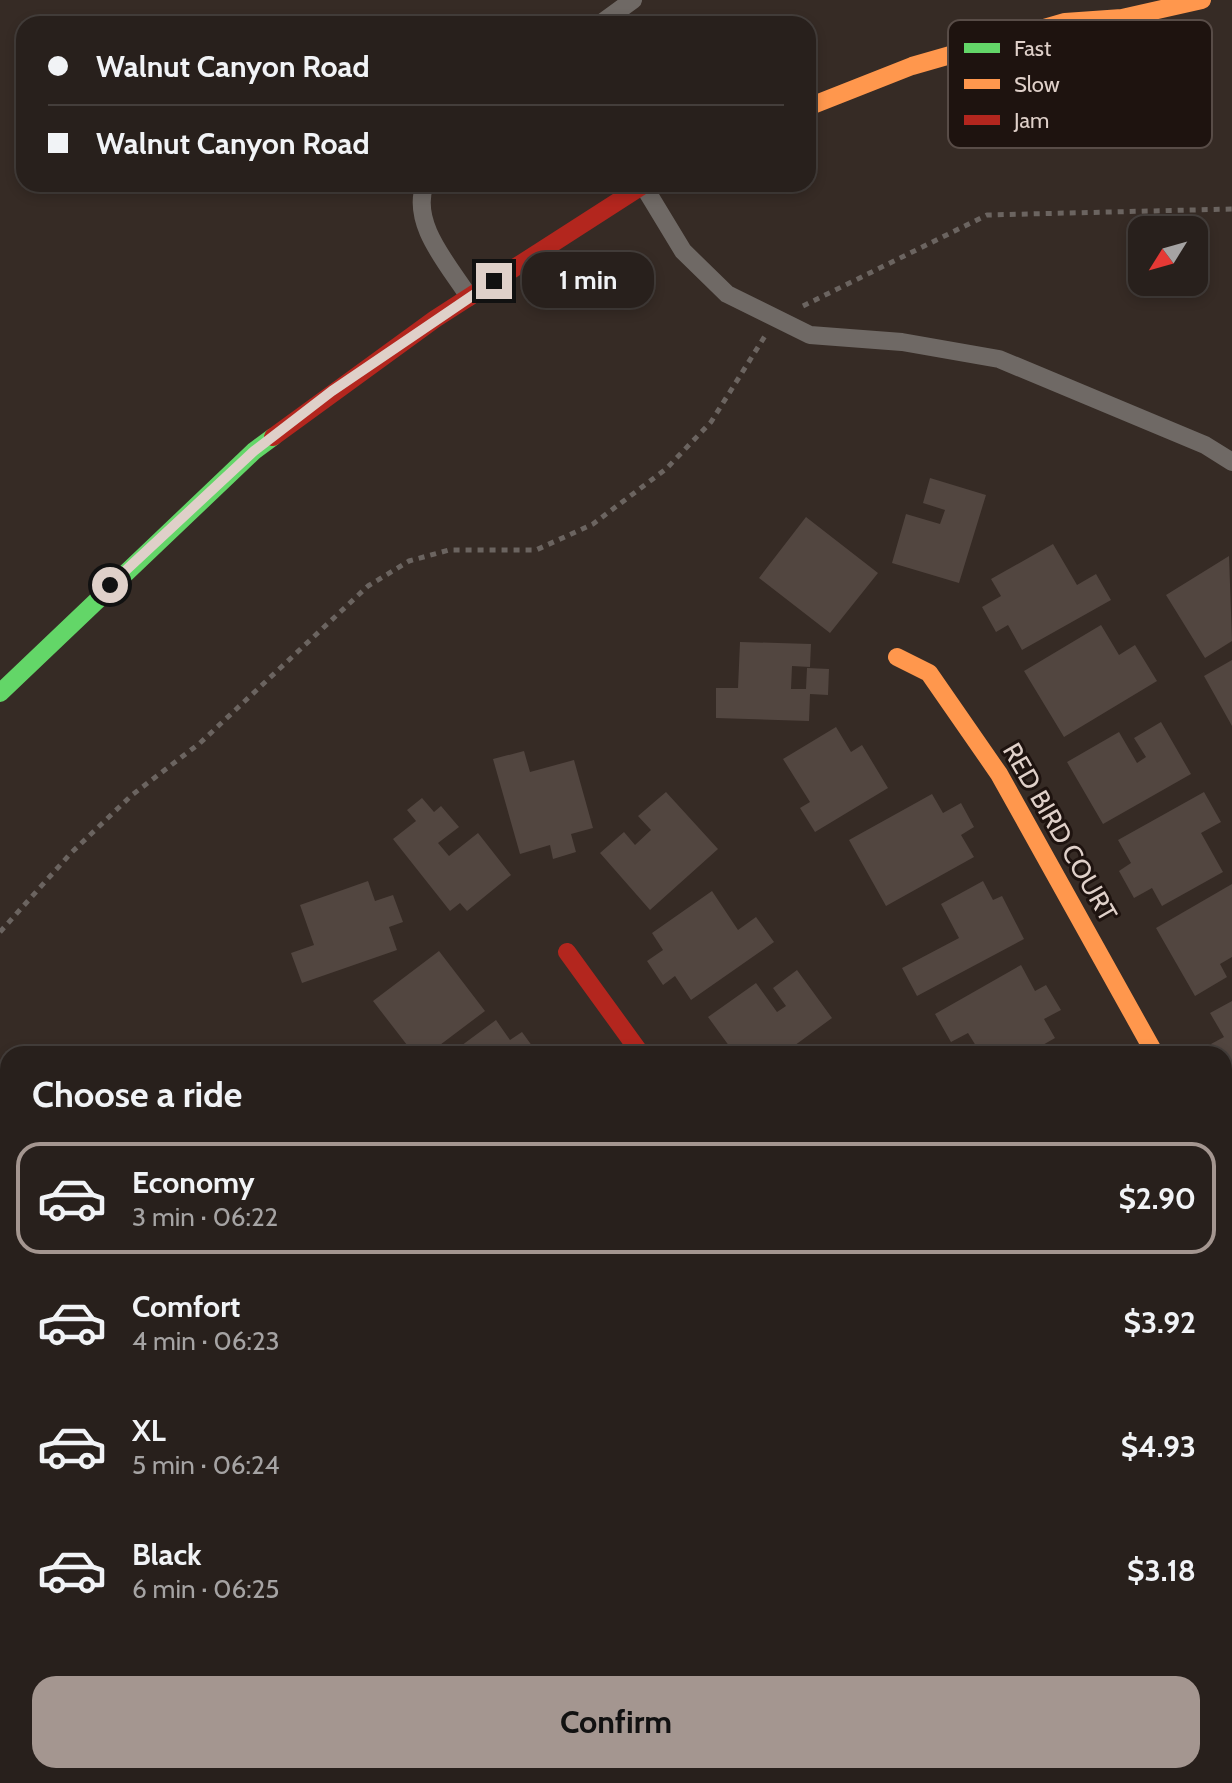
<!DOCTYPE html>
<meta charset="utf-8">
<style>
:root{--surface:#28201c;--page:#302825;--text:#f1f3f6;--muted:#a5a3a3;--line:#443e3b;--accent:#a49690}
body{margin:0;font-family:Cabin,sans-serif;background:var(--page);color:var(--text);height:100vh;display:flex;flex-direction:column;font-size:30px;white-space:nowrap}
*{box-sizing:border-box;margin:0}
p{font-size:26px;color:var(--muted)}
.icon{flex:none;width:44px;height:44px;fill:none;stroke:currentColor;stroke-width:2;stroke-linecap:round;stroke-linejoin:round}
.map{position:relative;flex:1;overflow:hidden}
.panel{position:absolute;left:0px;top:1046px;width:1232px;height:738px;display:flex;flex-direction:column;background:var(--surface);border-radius:24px 24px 0 0;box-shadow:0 4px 12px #0003,0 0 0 2px var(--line)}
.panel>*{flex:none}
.hud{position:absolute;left:16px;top:16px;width:800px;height:176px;border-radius:24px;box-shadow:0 4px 12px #0003,0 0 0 2px var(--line);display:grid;align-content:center;height:176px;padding:0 32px;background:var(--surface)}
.needle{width:52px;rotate:233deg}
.controls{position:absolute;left:1128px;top:216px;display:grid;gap:16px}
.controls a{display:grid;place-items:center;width:80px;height:80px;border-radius:16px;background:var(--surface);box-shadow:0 4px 12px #0003,0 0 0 2px var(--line);font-size:40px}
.end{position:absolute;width:36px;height:36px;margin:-18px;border:10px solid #dfd0c9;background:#111;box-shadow:0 0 0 4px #111}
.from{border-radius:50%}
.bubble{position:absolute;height:56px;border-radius:24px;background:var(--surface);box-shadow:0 4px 12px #0003,0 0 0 2px var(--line);font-size:26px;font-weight:800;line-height:56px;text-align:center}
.hud b{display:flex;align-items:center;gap:28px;height:76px;font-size:30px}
.hud b+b{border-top:2px solid var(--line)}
.hud i{width:20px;height:20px;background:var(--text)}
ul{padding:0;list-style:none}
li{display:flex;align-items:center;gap:24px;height:112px;margin:0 16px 12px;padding:0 16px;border:4px solid transparent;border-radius:24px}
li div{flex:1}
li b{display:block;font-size:30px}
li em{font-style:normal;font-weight:800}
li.on{border-color:var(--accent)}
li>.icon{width:72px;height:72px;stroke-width:1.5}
h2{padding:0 32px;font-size:36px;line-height:96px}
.cta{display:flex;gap:16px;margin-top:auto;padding:16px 32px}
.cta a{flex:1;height:92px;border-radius:24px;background:var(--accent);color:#111;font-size:32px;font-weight:800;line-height:92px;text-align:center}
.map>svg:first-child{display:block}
</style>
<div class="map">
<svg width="1232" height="1783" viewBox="0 0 1232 1783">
<rect width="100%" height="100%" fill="#362b25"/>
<path fill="#524640" d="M930,478L986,495L959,583L892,563L906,514L940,524L945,510L923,503Z
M806,517L878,573L830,633L759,578Z
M1053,544L1077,585L1096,574L1111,600L1022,650L1008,625L996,632L982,607L1001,596L991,579Z
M1229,556L1232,641L1205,658L1166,595Z
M1101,625L1119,655L1135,645L1157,681L1064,737L1024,671Z
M740,642L811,644L810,667L792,666L791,689H806L807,668L829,669L828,695L810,694L809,721L716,718V688H738Z
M1232,660V726L1204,676Z
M1161,722L1191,774L1103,824L1067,762L1119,732L1137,763L1146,757L1134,738Z
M836,727L851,752L862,745L888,788L815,832L800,808L810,802L783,759Z
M524,751L530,772L574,760L593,828L571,834L576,852L553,859L550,845L520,854L493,759Z
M666,792L718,849L650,910L600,853L624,832L635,845L651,830L638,816Z
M1204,792L1221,822L1201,833L1223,872L1162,906L1152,888L1134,898L1119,871L1131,863L1118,840Z
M932,794L943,813L961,803L974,827L961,835L974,857L886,906L849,840Z
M422,798L434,812L441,806L459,827L438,843L449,856L478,833L511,875L467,911L460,903L450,911L393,839L416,821L407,810Z
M368,881L375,901L393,895L403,922L389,927L397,950L302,983L291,953L314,945L300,905Z
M983,881L993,900L1002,896L1024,939L917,996L902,968L959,938L941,904Z
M1232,884V957L1220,964L1227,977L1195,996L1156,928Z
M712,891L738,930L756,917L774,942L691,1000L675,976L663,985L647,961L663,950L652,933Z
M439,951L485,1011L428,1054H414L373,1001Z
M1021,965L1035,991L1046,985L1061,1010L1044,1019L1055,1038L1027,1054H981L968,1033L951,1042L935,1014Z
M797,970L832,1018L783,1054H735L708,1017L756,983L777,1012L786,1006L773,988Z
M1232,1001V1066L1225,1070L1224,1054H1216L1211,1044L1224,1037L1210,1013Z
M496,1020L510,1040L522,1032L538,1054H450Z
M1232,1320V1389L1224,1391V1323Z
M264,1776H318L312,1783H258Z"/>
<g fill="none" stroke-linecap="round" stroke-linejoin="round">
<path stroke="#6b6460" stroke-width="5" stroke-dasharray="6 6" stroke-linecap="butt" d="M803,306L987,215L1232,209
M0,932L71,853L132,795L200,743L368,586L409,561L449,550H536L593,524L666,469L711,422L765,336"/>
<path stroke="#6f6965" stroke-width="18" d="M600,24L633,0
M425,184C410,224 449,265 469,297
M643,185L683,251L727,294L810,335L902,342L999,359L1205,445L1232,462
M0,1726L8,1710
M359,1783L363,1776
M1134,1783L1138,1776"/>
<path stroke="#6f6965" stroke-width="34" d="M1224,1235H1232
M0,1365L8,1360
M1224,1756L1232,1761
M624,1776L626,1783"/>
<path stroke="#63d668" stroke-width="18" d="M0,693L254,451L273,437"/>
<path stroke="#ff974d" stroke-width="18" d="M808,107L912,66L1065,22L1122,18L1202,0
M897,657L929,673L999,774L1155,1054"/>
<path stroke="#b3261e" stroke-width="18" d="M273,437L435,319L645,184
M567,952L641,1054"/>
</g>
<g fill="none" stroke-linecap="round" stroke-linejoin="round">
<path stroke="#dfd0c9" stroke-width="10" d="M110,585L254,451L332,391L494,281"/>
</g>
<g text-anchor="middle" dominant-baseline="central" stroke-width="6" stroke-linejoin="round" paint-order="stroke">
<g font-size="26" fill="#dfd0c9" stroke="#1e130f">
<text transform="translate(1060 832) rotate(60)">RED BIRD COURT</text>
</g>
</g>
<rect x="948" y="20" width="264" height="128" rx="12" fill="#1e130f" stroke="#584c47" stroke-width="2"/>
<rect x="964" y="43" width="36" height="10" fill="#63d668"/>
<rect x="964" y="79" width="36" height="10" fill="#ff974d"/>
<rect x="964" y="115" width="36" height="10" fill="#b3261e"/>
<g font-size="22" fill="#dfd0c9">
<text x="1014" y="56">Fast</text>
<text x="1014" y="92">Slow</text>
<text x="1014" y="128">Jam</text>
</g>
</svg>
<div class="controls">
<a><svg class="needle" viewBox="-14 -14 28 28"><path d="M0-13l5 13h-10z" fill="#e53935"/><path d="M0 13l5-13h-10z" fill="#a5a3a3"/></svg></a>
</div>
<i class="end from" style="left:110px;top:585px"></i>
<i class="end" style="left:494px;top:281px"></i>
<div class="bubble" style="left:522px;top:252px;width:132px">1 min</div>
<div class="hud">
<b><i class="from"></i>Walnut Canyon Road</b>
<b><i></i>Walnut Canyon Road</b>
</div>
<section class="panel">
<h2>Choose a ride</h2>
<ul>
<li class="on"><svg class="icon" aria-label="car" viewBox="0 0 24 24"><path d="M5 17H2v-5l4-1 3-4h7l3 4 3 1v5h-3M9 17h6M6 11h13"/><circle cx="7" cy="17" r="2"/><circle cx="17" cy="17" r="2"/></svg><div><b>Economy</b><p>3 min · 06:22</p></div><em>$2.90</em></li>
<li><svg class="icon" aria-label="car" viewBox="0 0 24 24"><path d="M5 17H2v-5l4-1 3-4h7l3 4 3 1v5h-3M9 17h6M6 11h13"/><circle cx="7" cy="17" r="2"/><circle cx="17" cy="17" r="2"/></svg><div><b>Comfort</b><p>4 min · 06:23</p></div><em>$3.92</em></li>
<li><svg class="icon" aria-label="car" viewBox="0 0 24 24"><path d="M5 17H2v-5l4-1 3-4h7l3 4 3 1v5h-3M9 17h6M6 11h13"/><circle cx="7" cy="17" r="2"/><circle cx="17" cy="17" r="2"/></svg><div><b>XL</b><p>5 min · 06:24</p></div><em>$4.93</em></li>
<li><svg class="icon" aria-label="car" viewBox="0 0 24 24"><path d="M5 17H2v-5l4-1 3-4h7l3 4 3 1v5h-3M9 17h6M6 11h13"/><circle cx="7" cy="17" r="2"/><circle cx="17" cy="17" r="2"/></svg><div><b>Black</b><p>6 min · 06:25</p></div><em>$3.18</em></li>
</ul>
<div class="cta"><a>Confirm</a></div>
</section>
</div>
